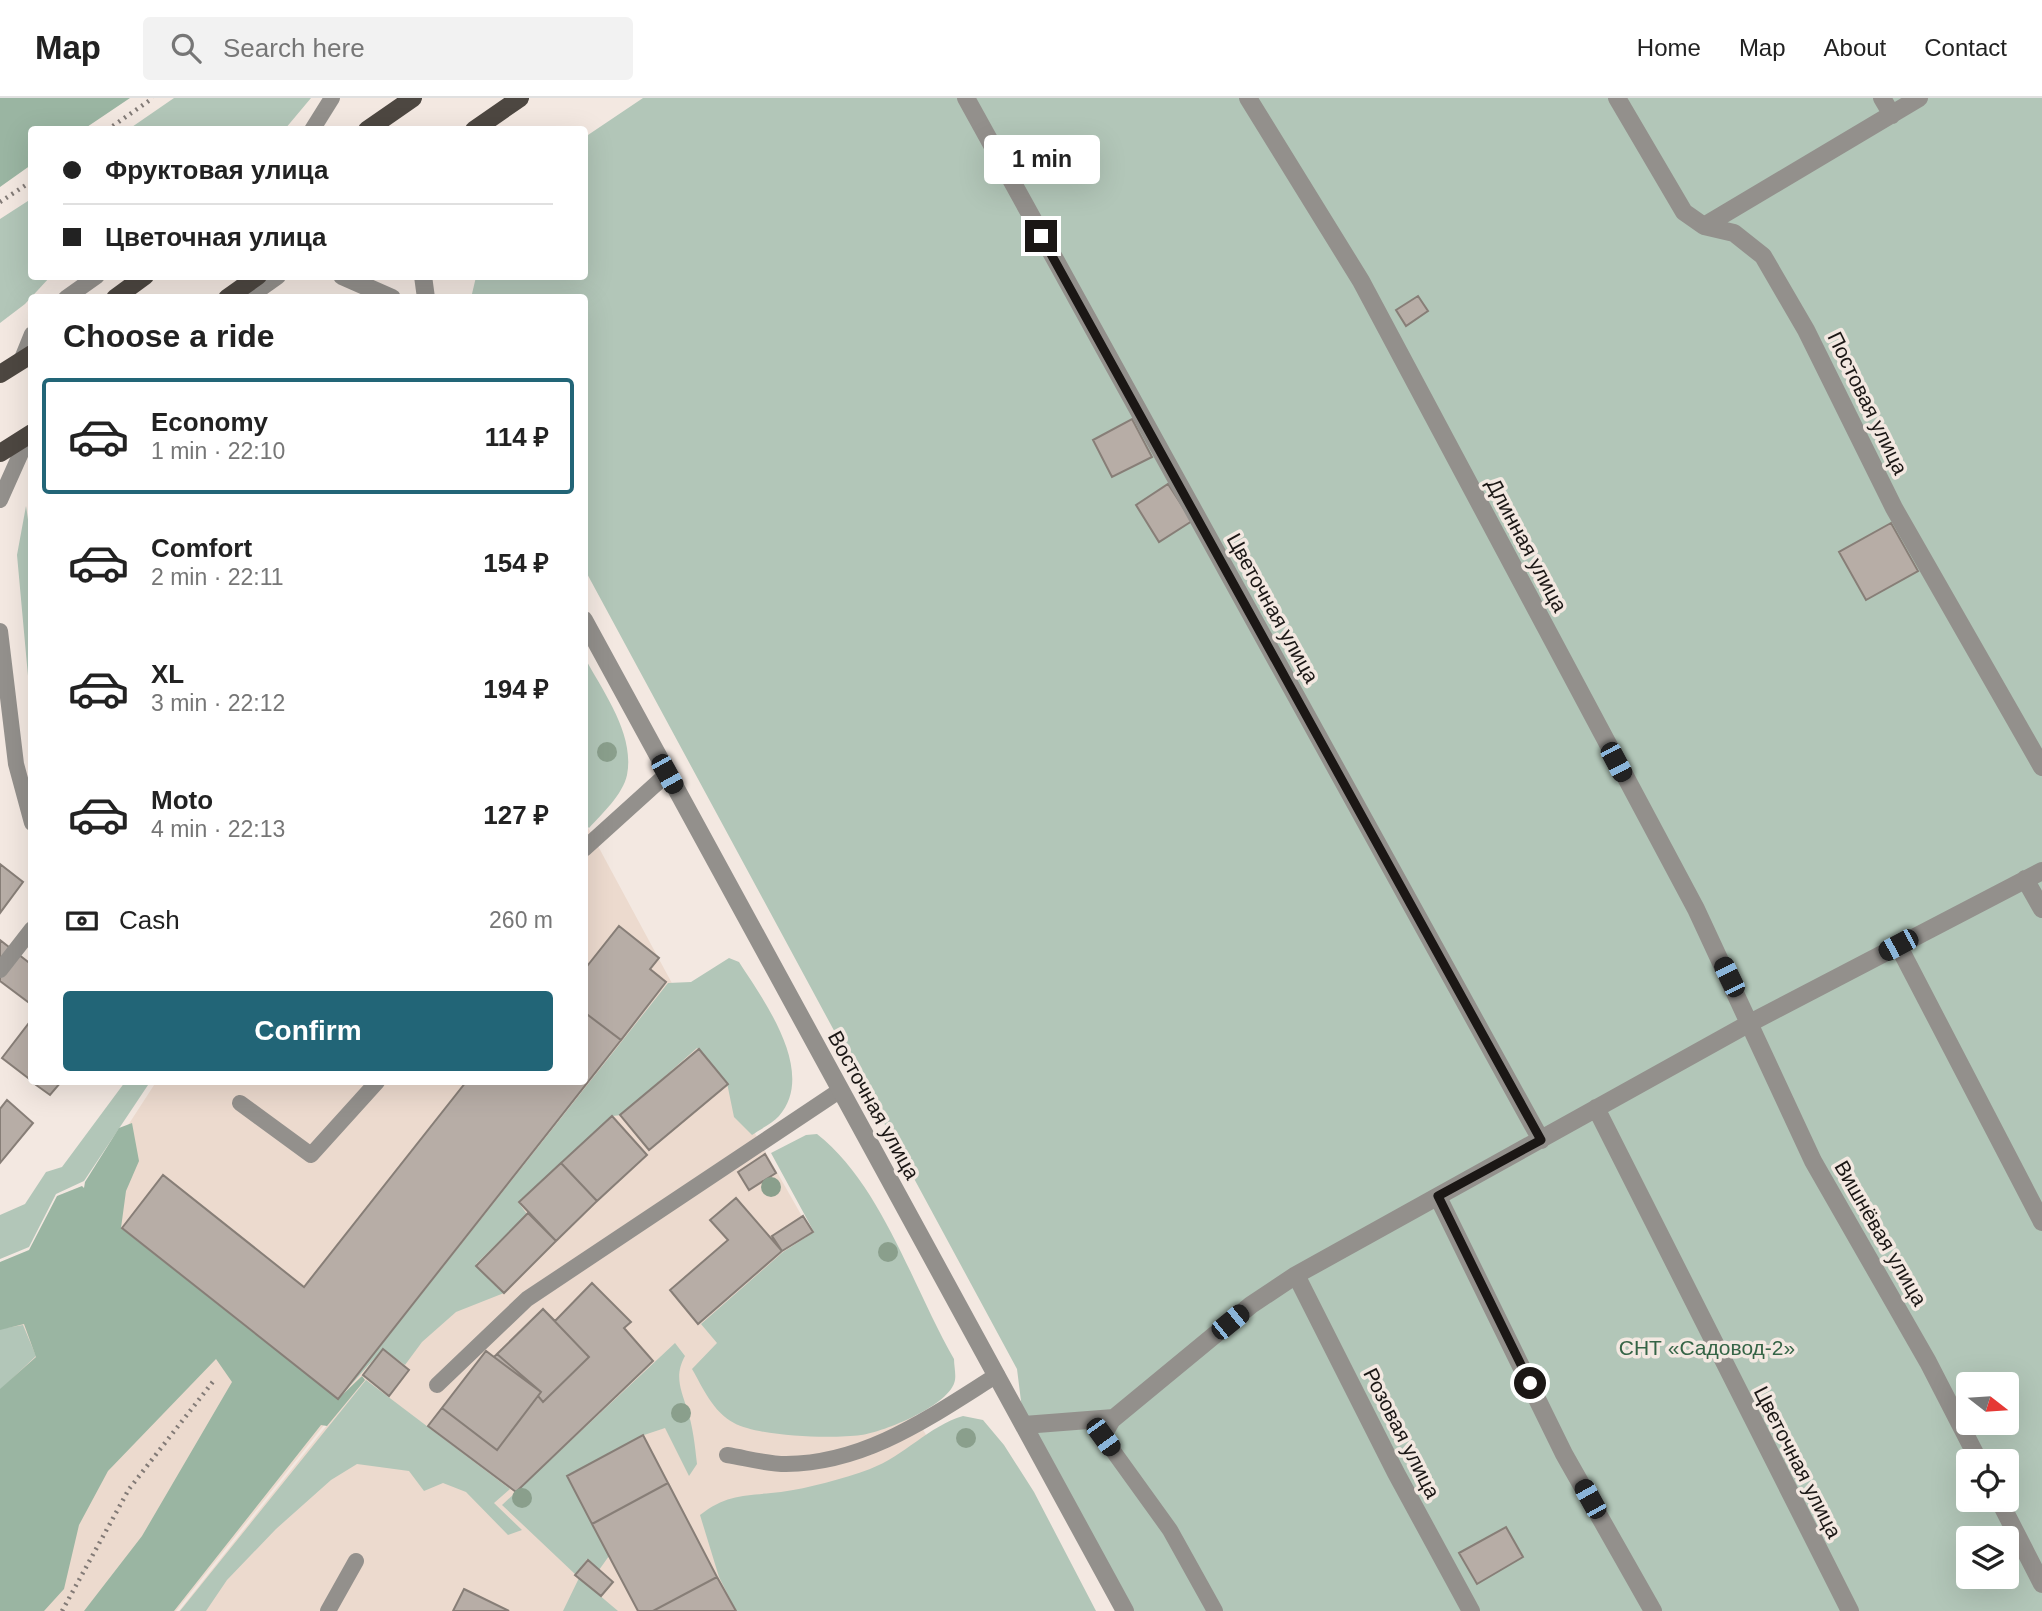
<!DOCTYPE html>
<meta charset="utf-8">
<style>
:root{--surface:#fff;--page:#f2f2f2;--text:#222;--muted:#767676;--line:#e0e0e0;--accent:#226577}
body{margin:0;font-family:Helvetica,sans-serif;background:var(--page);color:var(--text);height:100vh;display:flex;flex-direction:column;font-size:26px;white-space:nowrap}
*{box-sizing:border-box;margin:0}
p{font-size:23px;color:var(--muted)}
.icon{flex:none;width:38px;height:38px;fill:none;stroke:currentColor;stroke-width:2;stroke-linecap:round;stroke-linejoin:round}
.map{position:relative;flex:1;overflow:hidden}
.drawer{position:absolute;left:28px;top:196px;width:560px;height:791px;display:flex;flex-direction:column;background:var(--surface);border-radius:7px;box-shadow:0 7px 28px #0002}
.drawer>*{flex:none}
.hud{position:absolute;left:28px;top:28px;width:560px;height:154px;border-radius:7px;box-shadow:0 7px 28px #0002;display:grid;align-content:center;height:154px;padding:0 35px;background:var(--surface)}
.needle{width:46px;rotate:107deg}
.buttons{position:absolute;left:1956px;top:1274px;display:grid;gap:14px}
.buttons a{display:grid;place-items:center;width:63px;height:63px;border-radius:7px;background:var(--surface);box-shadow:0 7px 28px #0002;font-size:35px}
.end{position:absolute;width:32px;height:32px;margin:-16px;border:9px solid #1b1715;background:#fff;box-shadow:0 0 0 4px #fff}
.from{border-radius:50%}
.bubble{position:absolute;height:49px;border-radius:7px;background:var(--surface);box-shadow:0 7px 28px #0002;font-size:23px;font-weight:700;line-height:49px;text-align:center}
.car{position:absolute;width:21px;height:42px;margin:-21px -10px;border-radius:9px;box-shadow:0 0 5px 2px #0007;background:linear-gradient(#222 24%,#8ab4d8 0 40%,#222 0 76%,#8ab4d8 0 86%,#222 0)}
.hud b{display:flex;align-items:center;gap:24px;height:66px;font-size:26px}
.hud b+b{border-top:2px solid var(--line)}
.hud i{width:18px;height:18px;background:var(--text)}
ul{padding:0;list-style:none}
li{display:flex;align-items:center;gap:21px;height:116px;margin:0 14px 10px;padding:0 21px;border:4px solid transparent;border-radius:7px}
li div{flex:1}
li b{display:block;font-size:26px}
li em{font-style:normal;font-weight:700}
li.selected{border-color:var(--accent)}
li>.icon{width:63px;height:63px;stroke-width:1.5}
h2{padding:0 35px;font-size:32px;line-height:84px}
.pay{display:flex;align-items:center;gap:18px;height:77px;padding:0 35px;font-size:26px}
.pay p{margin-inline-start:auto}
.button{display:flex;gap:14px;margin-top:auto;padding:14px 35px}
.button a{flex:1;height:80px;border-radius:7px;background:var(--accent);color:#fff;font-size:28px;font-weight:700;line-height:80px;text-align:center}
header{display:flex;align-items:center;gap:42px;box-sizing:border-box;height:98px;padding:0 35px;background:var(--surface);border-bottom:2px solid var(--line)}
header strong{font-size:33px}
nav{display:flex;gap:38px;margin-inline-start:auto;font-size:24px}
.search{width:490px;height:63px;background:var(--page);display:flex;align-items:center;gap:18px;box-sizing:border-box;padding:0 24px;border-radius:7px;color:var(--muted);font-size:26px}
.map>svg:first-child{display:block}
</style>
<header>
<strong>Map</strong>
<div class="search"><svg class="icon" aria-label="search" viewBox="0 0 24 24"><circle cx="10" cy="10" r="6"/><path d="M15 15l6 6"/></svg>Search here</div>
<nav><a>Home</a><a>Map</a><a>About</a><a>Contact</a></nav>
</header>
<div class="map">
<svg width="2042" height="1513" viewBox="0 0 2042 1513">
<rect width="100%" height="100%" fill="#f3e8e1"/>
<path fill="#ecdace" d="M585,724L715,965L1026,1513H179L328,1326L120,1137L88,1089L156,984H584Z
M118,1139L324,1327L176,1513H0V1177Z"/>
<path fill="#b2c6b8" fill-rule="evenodd" d="M174,0H311L285,31H129Z
M643,0H2042V1513H1133L1024,1327L1017,1271L585,472L584,200H471L476,179L584,178L585,39ZM1969,1286H2007V1325H1969ZM1969,1363H2007V1402H1969ZM1969,1440H2007V1479H1969Z
M31,101L32,178L50,179L25,206L0,225V121Z
M26,408L32,448L31,611L17,457Z
M585,560C603,594 635,636 627,677C623,696 602,716 589,730L584,725Z
M729,860L739,864C764,903 817,974 779,1018C772,1026 760,1031 752,1037L734,1019L727,985L697,950L621,1017L613,1018L518,1104L527,1116L476,1166L504,1195L456,1214L422,1244L405,1267L383,1251L340,1299L668,885L691,884Z
M125,984H150L84,1083L56,1096L29,1149L0,1161V1117L25,1106L46,1074L62,1069Z
M817,1036C882,1087 913,1190 954,1261C954,1267 956,1276 955,1282C951,1307 884,1334 861,1337C832,1341 760,1339 734,1325C713,1314 703,1290 692,1271L717,1245L701,1226L783,1154L814,1134L771,1055L806,1037Z
M23,1227L36,1258L0,1292V1231Z
M675,1245L685,1258C674,1278 681,1291 687,1311C693,1328 695,1348 697,1366L689,1378L665,1330L644,1337L568,1377L609,1458L599,1472L587,1461L576,1477L502,1407Z
M366,1282L510,1391L494,1405L522,1432L508,1437L466,1394L443,1385L424,1393L409,1373L357,1366L331,1382L276,1431L227,1482L206,1513H180Z
M963,1318L983,1322L1004,1347L1034,1394L1096,1513H736L719,1479L700,1417C728,1395 747,1398 781,1394C809,1390 843,1381 870,1371C904,1358 929,1328 963,1318Z
M579,1480L618,1513H563Z"/>
<path fill="#9ab5a2" d="M0,0H130L84,31L32,32L31,67L0,89Z
M132,1025L139,1063L126,1093L121,1130L338,1301L362,1278L365,1282L327,1328L321,1327L174,1513H84L142,1438L232,1284L216,1261L108,1373L79,1427L64,1491L44,1513H0V1291L36,1259L24,1226L0,1232V1164L29,1152L57,1098L82,1088L84,1090L85,1084L119,1030Z"/>
<path fill="#b7ada6" stroke="#877e77" stroke-width="2" d="M1418,198L1428,213L1406,228L1396,212Z
M1132,321L1152,359L1112,379L1093,342Z
M1168,386L1192,423L1159,444L1136,407Z
M1891,425L1918,473L1866,502L1839,454Z
M0,766L23,784L0,815Z
M619,828L659,860L650,871L666,884L621,942L584,914V872Z
M0,842L32,867V907L0,883Z
M584,914L621,942L338,1301L122,1130L163,1077L304,1189L466,984H584Z
M32,921V983L2,960Z
M699,951L728,986L649,1052L620,1017Z
M32,984H61L50,997Z
M7,1002L33,1025L0,1065V1011Z
M612,1018L647,1057L597,1103L561,1065Z
M765,1056L776,1075L749,1092L738,1074Z
M561,1065L597,1103L556,1143L519,1104Z
M736,1100L782,1153L698,1226L670,1192L728,1142L710,1122Z
M528,1115L556,1143L504,1195L476,1168Z
M803,1118L813,1134L782,1153L772,1138Z
M592,1185L631,1224L624,1230L653,1263L516,1394L428,1328L486,1253L494,1259L543,1211L555,1223Z
M543,1211L589,1259L543,1304L538,1298L541,1294L497,1256Z
M383,1251L409,1272L389,1298L363,1277Z
M486,1253L541,1294L497,1352L442,1310Z
M643,1337L668,1385L592,1426L567,1378Z
M668,1385L717,1479L653,1513H638L592,1426Z
M1506,1429L1523,1459L1477,1486L1459,1455Z
M588,1462L613,1484L601,1498L575,1477Z
M717,1479L736,1513H653Z
M464,1491L509,1513H453Z"/>
<g fill="none" stroke-linecap="round" stroke-linejoin="round">
<path stroke="#827a76" stroke-width="4.5" stroke-dasharray="2 5" stroke-linecap="butt" d="M107,32L153,0
M0,104L32,83
M62,1513L129,1391L215,1281"/>
<path stroke="#93908c" stroke-width="16" d="M312,32L332,0
M66,200L97,178
M21,263L32,236
M0,402L29,337
M0,533L16,666L32,725
M584,751L667,676
M0,872L32,831
M240,1005L311,1057L377,984
M437,1287L527,1201L839,993
M1114,1320L1103,1339L1170,1432L1215,1513
M727,1357C746,1360 766,1366 786,1366C867,1365 930,1319 997,1277
M328,1513L356,1463"/>
<path stroke="#93908c" stroke-width="18" d="M966,0L1541,1042
M1248,0L1361,183L1696,811L1813,1063L1928,1264L1979,1363
M1617,0L1684,114L1704,128L1734,135L1763,158L1806,232L1894,410L2042,669
M1882,0L1892,17
M1704,128L1919,0
M342,178L392,200
M423,178L426,200
M246,200L277,178
M584,522L1125,1513
M2025,781L2042,811
M1898,847L2042,1124
M1596,1010L1850,1513
M1438,1099L1564,1356L1653,1513
M1296,1177L1396,1375L1471,1513
M1024,1327L1114,1320L1251,1207L1296,1177L1750,925L2042,773
M1999,1402L2042,1486"/>
<path stroke="#4d4741" stroke-width="18" d="M367,32L413,0
M474,32L520,0
M115,200L145,178
M227,200L258,178
M0,276L32,256
M0,355L32,335"/>
</g>
<g fill="#8a9f8c">
<circle cx="607" cy="654" r="10"/>
<circle cx="771" cy="1089" r="10"/>
<circle cx="888" cy="1154" r="10"/>
<circle cx="681" cy="1315" r="10"/>
<circle cx="966" cy="1340" r="10"/>
<circle cx="522" cy="1400" r="10"/>
</g>
<g fill="none" stroke-linecap="round" stroke-linejoin="round">
<path stroke="#1b1715" stroke-width="9" d="M1041,138L1541,1042L1438,1098L1530,1285"/>
</g>
<g text-anchor="middle" dominant-baseline="central" stroke-width="7" stroke-linejoin="round" paint-order="stroke">
<g font-size="21" fill="#1b1715" stroke="#f3e8e1">
<text transform="translate(1868 305) rotate(64)">Постовая улица</text>
<text transform="translate(1527 447) rotate(62)">Длинная улица</text>
<text transform="translate(1273 510) rotate(61)">Цветочная улица</text>
<text transform="translate(874 1007) rotate(61)">Восточная улица</text>
<text transform="translate(1881 1135) rotate(60)">Вишнёвая улица</text>
<text transform="translate(1402 1335) rotate(63)">Розовая улица</text>
<text transform="translate(1798 1364) rotate(63)">Цветочная улица</text>
</g>
<g font-size="21" fill="#356446" stroke="#f3e8e1">
<text x="1707" y="1249">СНТ «Садовод-2»</text>
</g>
</g>
</svg>
<div class="buttons">
<a><svg class="needle" viewBox="-14 -14 28 28"><path d="M0-13l5 13h-10z" fill="#e53935"/><path d="M0 13l5-13h-10z" fill="#767676"/></svg></a>
<a><svg class="icon" aria-label="locate" viewBox="0 0 24 24"><circle cx="12" cy="12" r="6"/><path d="M12 2v4M12 18v4M2 12h4M18 12h4"/></svg></a>
<a><svg class="icon" aria-label="layers" viewBox="0 0 24 24"><path d="M12 4l9 5-9 5-9-5zM3 14l9 5 9-5"/></svg></a>
</div>
<i class="end from" style="left:1530px;top:1285px"></i>
<i class="end" style="left:1041px;top:138px"></i>
<div class="bubble" style="left:984px;top:37px;width:116px">1 min</div>
<i class="car" style="left:1616px;top:664px;rotate:152deg"></i>
<i class="car" style="left:667px;top:676px;rotate:151deg"></i>
<i class="car" style="left:1898px;top:847px;rotate:242deg"></i>
<i class="car" style="left:1729px;top:879px;rotate:334deg"></i>
<i class="car" style="left:1230px;top:1224px;rotate:51deg"></i>
<i class="car" style="left:1103px;top:1339px;rotate:144deg"></i>
<i class="car" style="left:1590px;top:1401px;rotate:331deg"></i>
<div class="hud">
<b><i class="from"></i>Фруктовая улица</b>
<b><i></i>Цветочная улица</b>
</div>
<section class="drawer">
<h2>Choose a ride</h2>
<ul>
<li class="selected"><svg class="icon" aria-label="car" viewBox="0 0 24 24"><path d="M5 17H2v-5l4-1 3-4h7l3 4 3 1v5h-3M9 17h6M6 11h13"/><circle cx="7" cy="17" r="2"/><circle cx="17" cy="17" r="2"/></svg><div><b>Economy</b><p>1 min · 22:10</p></div><em>114 ₽</em></li>
<li><svg class="icon" aria-label="car" viewBox="0 0 24 24"><path d="M5 17H2v-5l4-1 3-4h7l3 4 3 1v5h-3M9 17h6M6 11h13"/><circle cx="7" cy="17" r="2"/><circle cx="17" cy="17" r="2"/></svg><div><b>Comfort</b><p>2 min · 22:11</p></div><em>154 ₽</em></li>
<li><svg class="icon" aria-label="car" viewBox="0 0 24 24"><path d="M5 17H2v-5l4-1 3-4h7l3 4 3 1v5h-3M9 17h6M6 11h13"/><circle cx="7" cy="17" r="2"/><circle cx="17" cy="17" r="2"/></svg><div><b>XL</b><p>3 min · 22:12</p></div><em>194 ₽</em></li>
<li><svg class="icon" aria-label="car" viewBox="0 0 24 24"><path d="M5 17H2v-5l4-1 3-4h7l3 4 3 1v5h-3M9 17h6M6 11h13"/><circle cx="7" cy="17" r="2"/><circle cx="17" cy="17" r="2"/></svg><div><b>Moto</b><p>4 min · 22:13</p></div><em>127 ₽</em></li>
</ul>
<div class="pay"><svg class="icon" aria-label="cash" viewBox="0 0 24 24"><path d="M3 7h18v10H3z"/><circle cx="12" cy="12" r="2"/></svg>Cash<p>260 m</p></div>
<div class="button"><a>Confirm</a></div>
</section>
</div>
